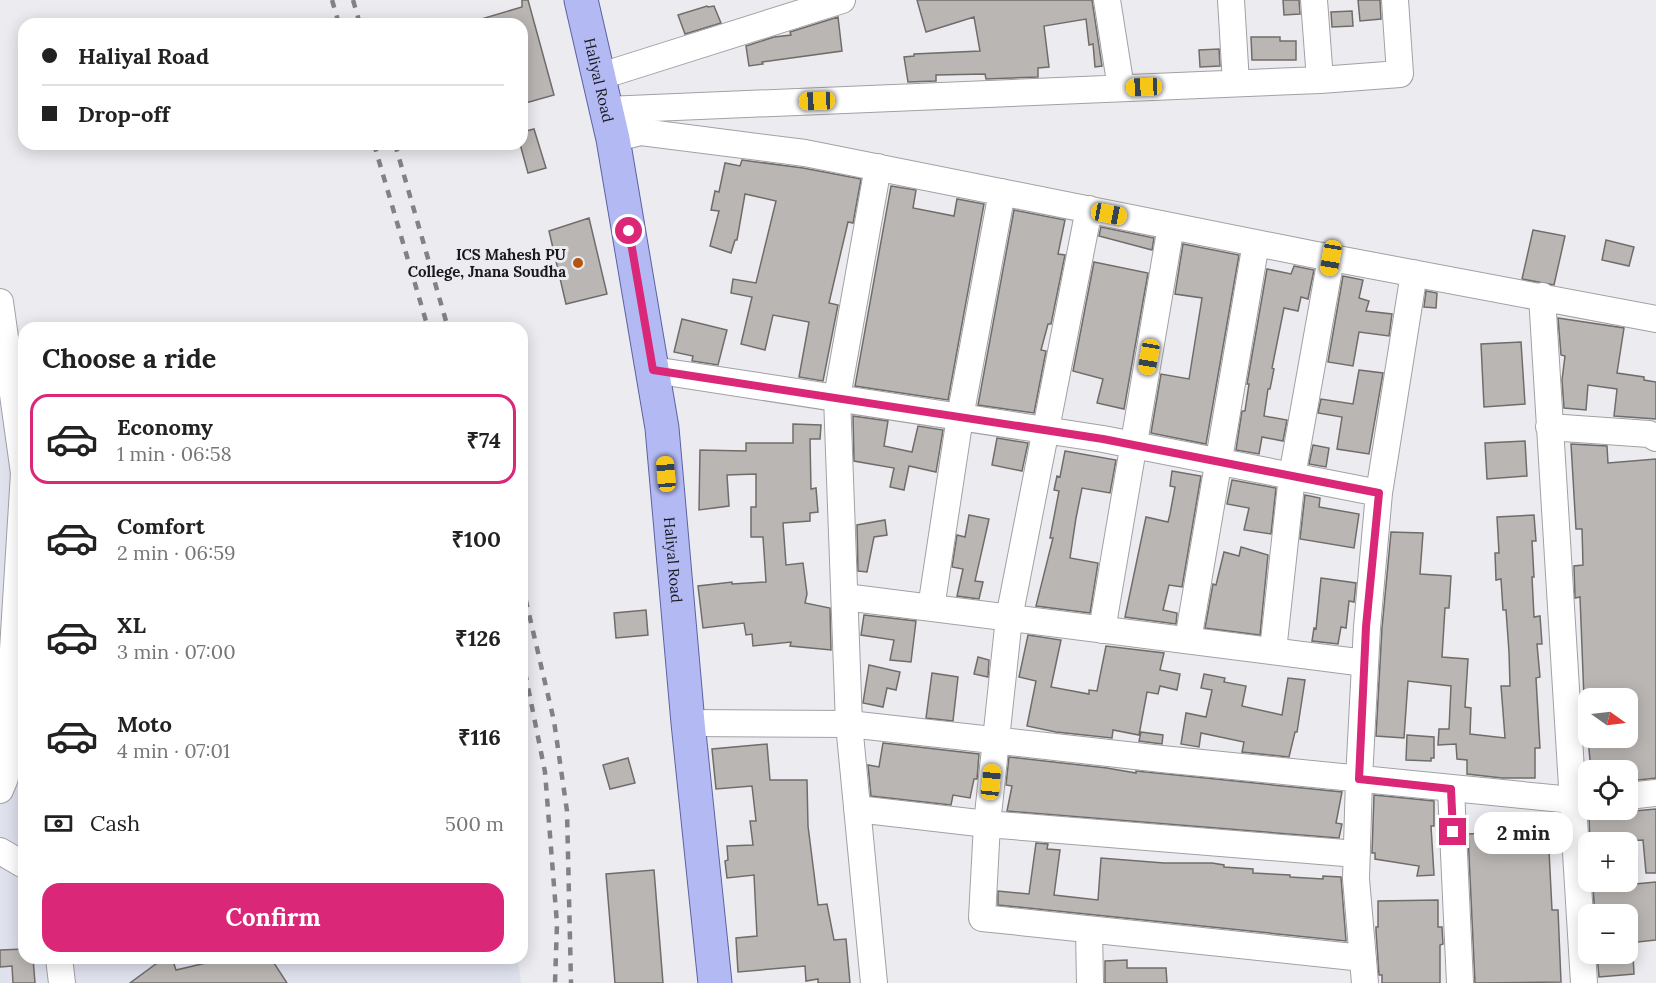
<!DOCTYPE html>
<meta charset="utf-8">
<style>
:root{--surface:#fff;--page:#f2f2f2;--text:#222;--muted:#767676;--line:#e0e0e0;--accent:#db2777}
body{margin:0;font-family:Lora,serif;background:var(--page);color:var(--text);height:100vh;display:flex;flex-direction:column;font-size:22px;white-space:nowrap}
*{box-sizing:border-box;margin:0}
p{font-size:20px;color:var(--muted)}
.icon{flex:none;width:33px;height:33px;fill:none;stroke:currentColor;stroke-width:2;stroke-linecap:round;stroke-linejoin:round}
.map{position:relative;flex:1;overflow:hidden}
.sheet{position:absolute;left:18px;top:322px;width:510px;height:642px;display:flex;flex-direction:column;background:var(--surface);border-radius:18px;box-shadow:0 3px 15px #0003}
.sheet>*{flex:none}
.banner{position:absolute;left:18px;top:18px;width:510px;height:132px;border-radius:18px;box-shadow:0 3px 15px #0003;display:grid;align-content:center;height:132px;padding:0 24px;background:var(--surface)}
.needle{width:39px;rotate:104deg}
.tools{position:absolute;left:1578px;top:688px;display:grid;gap:12px}
.tools a{display:grid;place-items:center;width:60px;height:60px;border-radius:12px;background:var(--surface);box-shadow:0 3px 15px #0003;font-size:30px}
.end{position:absolute;width:27px;height:27px;margin:-14px;border:8px solid #db2777;background:#fff;box-shadow:0 0 0 3px #fff}
.from{border-radius:50%}
.bubble{position:absolute;height:42px;border-radius:18px;background:var(--surface);box-shadow:0 3px 15px #0003;font-size:20px;font-weight:700;line-height:42px;text-align:center}
.car{position:absolute;width:18px;height:36px;margin:-18px -9px;border-radius:8px;box-shadow:0 0 4px 2px #0007;background:linear-gradient(#f5c518 24%,#345 0 40%,#f5c518 0 76%,#345 0 86%,#f5c518 0)}
.banner b{display:flex;align-items:center;gap:21px;height:57px;font-size:22px}
.banner b+b{border-top:2px solid var(--line)}
.banner i{width:15px;height:15px;background:var(--text)}
ul{padding:0;list-style:none}
li{display:flex;align-items:center;gap:18px;height:90px;margin:0 12px 9px;padding:0 12px;border:3px solid transparent;border-radius:18px}
li div{flex:1}
li b{display:block;font-size:22px}
li em{font-style:normal;font-weight:700}
li.selected{border-color:var(--accent)}
li>.icon{width:54px;height:54px;stroke-width:1.5}
h2{padding:0 24px;font-size:27px;line-height:72px}
.pay{display:flex;align-items:center;gap:15px;height:66px;padding:0 24px;font-size:22px}
.pay p{margin-inline-start:auto}
.button{display:flex;gap:12px;margin-top:auto;padding:12px 24px}
.button a{flex:1;height:69px;border-radius:18px;background:var(--accent);color:#fff;font-size:24px;font-weight:700;line-height:69px;text-align:center}
.map>svg:first-child{display:block}
</style>
<div class="map">
<svg width="1656" height="983" viewBox="0 0 1656 983">
<rect width="100%" height="100%" fill="#ececf0"/>
<path fill="#dfe1ed" d="M0,351L24,517V958L518,959L521,983H0Z"/>
<path fill="#bab6b4" stroke="#706c6a" stroke-width="1.5" d="M522,0H528L554,95L522,104V24H479L478,20L522,7Z
M917,0H1092L1102,66L1095,67L1093,44L1089,45L1086,19L1044,26L1049,67L1038,68V77L986,79L985,74L936,75V81L908,82L904,57L914,56V54L980,51L974,17L926,32Z
M1283,0H1299L1300,14L1284,15Z
M1358,0H1380L1381,19L1360,21Z
M707,6L708,7L714,6L721,23L685,34L678,15Z
M1352,11L1353,26L1332,27L1331,12Z
M838,17L842,51L762,62L763,64L749,66L746,46L774,37L791,35L790,32Z
M1251,37H1280V41H1296V60H1252Z
M1219,49L1220,66L1200,67L1199,50Z
M534,129L546,168L528,173L520,144H522V132Z
M742,160L803,168L861,179L853,223L848,222L829,303L838,305L823,381L799,377L809,322L773,315L765,350L741,344L752,297L731,293L733,279L756,283L776,201L745,194L737,240H735L731,253L710,246L719,211L711,210L715,191L719,192L725,163L740,166Z
M891,186L916,190L913,208L954,216L957,199L984,204L948,400L855,386Z
M1014,210L1065,220L1058,254L1065,255L1051,324H1048L1041,350L1046,351L1034,413L978,405Z
M589,218L607,294L566,304L549,231Z
M1101,227L1154,238L1152,250L1099,236Z
M1533,230L1565,236L1554,285L1522,279Z
M1606,240L1634,247L1629,266L1602,260Z
M1183,244L1239,255L1206,444L1151,433L1161,374L1189,379L1202,298L1175,294Z
M1094,262L1148,273L1124,409L1097,403L1103,379L1073,371Z
M1294,266L1314,270L1308,299L1301,297L1298,311L1284,308L1272,368L1274,369L1270,389H1268L1264,416L1287,420L1283,441L1262,437L1259,454L1236,450L1242,411H1245L1249,384H1247L1267,269L1291,274Z
M1343,276L1363,280L1359,298L1369,301L1366,311L1392,314L1389,336L1359,332L1353,366L1328,362Z
M1426,291L1437,293L1436,308L1424,307Z
M1558,318L1624,328L1617,373L1644,377V380L1656,382V419L1614,416L1617,389L1588,385L1586,410L1564,408L1562,380L1565,356L1561,355Z
M682,319L727,330L718,365L692,361L693,356L674,352Z
M1521,342L1525,404L1484,407L1481,344Z
M1359,370L1383,373L1369,454L1337,449L1342,417L1318,413L1321,399L1353,404Z
M853,416L888,421L884,446L912,452L918,426L943,430L936,472L909,466L904,490L890,487L894,468L854,461Z
M793,424L821,425L820,439H810L811,489L816,488L818,512L810,513V521L783,523L786,565L803,563L807,594L805,603L830,608L831,650L790,646L791,642L753,646L752,634L746,635L744,623L703,628L698,586L732,582V584L766,582L763,537H751V507H756V474L727,475L729,506L699,510L700,450L746,451V443H793Z
M997,438L1028,443L1022,471L992,465Z
M1525,441L1527,476L1487,479L1485,443Z
M1571,444L1607,446L1608,463L1656,459V778L1630,781L1629,771H1591L1588,738H1629L1628,699H1584L1580,597L1575,598L1574,566L1583,565L1582,529H1576Z
M1313,445L1329,448L1326,467L1309,464Z
M1065,451L1116,460L1110,493L1082,488L1076,518L1070,558L1098,563L1090,613L1036,606L1053,538H1050L1059,491L1054,490L1057,476L1060,477Z
M1172,471L1201,476L1182,587L1169,585L1163,610L1177,613L1176,624L1125,617L1146,517L1168,522L1170,514L1175,487L1170,486Z
M1232,480L1276,488L1271,534L1244,530L1249,508L1227,504Z
M1305,495L1320,498L1319,507L1359,514L1354,548L1300,539Z
M969,515L989,519L975,581L983,582L979,599L957,596L963,569L952,567L957,535L965,537Z
M1534,515L1536,541H1532L1534,577H1532L1534,617L1540,616L1542,644H1537L1540,677L1536,678L1540,748H1535V778H1502L1467,774V760L1457,759L1456,744L1438,745L1439,729H1449L1451,686L1408,681L1404,738L1376,736L1382,628L1391,532L1423,533L1420,574L1451,576L1449,608H1445L1442,657L1468,659L1465,707L1471,708L1470,734L1505,738L1501,686H1510L1509,652L1506,610H1503L1501,579L1496,580L1495,553H1499L1497,517Z
M885,520L887,535L874,537L867,572L858,571L857,525Z
M1241,547L1268,555L1260,635L1205,628L1213,584L1216,585L1224,552L1239,556Z
M1321,578L1356,583L1354,602L1349,601L1346,628L1341,627L1338,644L1312,641L1314,628L1316,629Z
M646,610L648,635L616,638L614,613Z
M864,615L916,621L911,662L890,660L894,640L861,635Z
M1028,635L1061,640L1051,687L1089,694V690L1097,691L1106,646L1164,653L1160,670L1180,674L1177,690L1160,686L1158,694L1147,692L1139,735L1113,730L1112,738L1056,732L1027,726L1036,681L1019,677Z
M978,657L989,660L988,677L974,674Z
M869,665L900,672L896,690L887,688L883,707L863,703Z
M932,673L958,677L953,721L926,718Z
M1204,674L1225,678L1224,682L1246,686L1242,706L1282,715L1288,678L1305,680L1297,732H1295L1289,757L1242,752L1244,742L1201,733L1199,747L1181,744L1186,713L1206,717L1212,690L1201,688Z
M1141,732L1163,735L1162,744L1139,741Z
M1407,735L1434,737V758H1431V761L1406,760Z
M883,743L979,754L977,779H974L970,798L953,795L951,805L871,796L868,765L879,767Z
M767,744L770,780H807L808,826L818,905L827,904L834,940L846,939L850,983H818V979L806,981L805,966L738,972L736,938L757,936L754,875L727,878L725,861L728,860L727,846L753,845L750,821H756L752,786L716,789L712,749Z
M1009,757L1107,768L1136,773V771L1342,792L1336,823L1342,824L1339,838L1007,811L1012,786L1006,785Z
M628,758L635,783L610,789L603,765Z
M1374,795L1434,801V826H1431L1434,875L1417,876L1419,866L1375,859V853H1372Z
M1656,809V873H1646L1643,840L1590,843L1589,815Z
M1548,831L1552,910H1558L1561,982L1475,983L1468,834Z
M1036,843L1048,844L1047,849L1060,850L1054,895L1098,900L1101,858L1164,863H1212L1224,865V867L1253,869V873L1290,875V877L1323,879V876L1341,877L1346,941L998,905V891L1029,894Z
M654,870L663,983H615L606,874Z
M1656,882V940L1628,943V915H1595L1593,888Z
M1438,900V927H1442L1443,944L1440,945V983H1382V975H1379L1376,931V927H1378V901Z
M24,949V958H33L35,983H13L12,966L0,967V950Z
M1597,954H1633L1634,974L1599,977Z
M164,958H172L176,970L227,958H264L274,963L287,983H130Z
M1127,960V968H1166L1167,983H1105V961Z"/>
<g fill="none" stroke-linecap="round" stroke-linejoin="round">
<defs>
<path id="minor" d="M1107,0L1121,88
M1231,0L1236,83
M1314,0L1320,80
M598,77L842,0
M606,110L1320,80L1400,74L1395,0
M613,139L641,132L805,153L1311,254L1656,319
M1089,209L1009,618L987,824L982,918L1363,958
M1542,296L1584,983
M0,302L24,473L5,778L0,790
M653,370L1103,439L1379,493
M1549,427L1649,434L1656,438
M845,597L1365,663
M931,608L960,417L1002,192
M1102,630L1171,226
M1188,640L1256,243
M1273,651L1292,476L1331,258
M688,723L849,724L1162,759L1572,800L1588,799
M1451,789L1460,983
M1628,796L1656,793
M857,809L987,824L1357,854
M0,851L24,865
M1089,930L1090,983
M59,958L62,983
M874,983L849,724L837,397L878,167
M1365,983L1356,879L1359,779L1367,627L1379,493L1414,273"/>
<g id="major">
<path id="s1" d="M581,0L613,139L662,428L688,723L715,983"/>
</g>
</defs>
<use href="#minor" stroke="#a1a1a5" stroke-width="28"/>
<use href="#major" stroke="#5c62a2" stroke-width="35"/>
<use href="#minor" stroke="#fff" stroke-width="26"/>
<use href="#major" stroke="#b3b9f3" stroke-width="33"/>
<path stroke="#818284" stroke-width="4.5" stroke-dasharray="8 8" stroke-linecap="butt" d="M332,0L339,24
M353,0L360,24
M374,144L428,328
M395,144L448,328
M522,584L554,721L567,811L571,983
M522,657L545,772L557,924L555,983"/>
</g>
<g fill="none" stroke-linecap="round" stroke-linejoin="round">
<path stroke="#db2777" stroke-width="8" d="M629,231L653,370L1103,439L1379,493L1366,627L1359,779L1451,789L1453,832"/>
</g>
<circle fill="#b65511" stroke="#ececf0" stroke-width="2" cx="578" cy="263" r="6"/>
<g text-anchor="middle" dominant-baseline="central" stroke-width="6" stroke-linejoin="round" paint-order="stroke">
<g font-size="15" fill="#18191a" stroke="#ececf0">
<text stroke="none"><textPath href="#s1" startOffset="82">Haliyal Road</textPath></text>
<text stroke="none"><textPath href="#s1" startOffset="568">Haliyal Road</textPath></text>
</g>
<g font-size="15" font-weight="bold" fill="#18191a" stroke="#ececf0" text-anchor="end">
<text x="566" y="254">ICS Mahesh PU<tspan x="566" dy="17">College, Jnana Soudha</tspan></text>
</g>
</g>
</svg>
<div class="tools">
<a><svg class="needle" viewBox="-14 -14 28 28"><path d="M0-13l5 13h-10z" fill="#e53935"/><path d="M0 13l5-13h-10z" fill="#767676"/></svg></a>
<a><svg class="icon" aria-label="locate" viewBox="0 0 24 24"><circle cx="12" cy="12" r="6"/><path d="M12 2v4M12 18v4M2 12h4M18 12h4"/></svg></a>
<a>+</a>
<a>−</a>
</div>
<i class="end from" style="left:629px;top:231px"></i>
<i class="end" style="left:1453px;top:832px"></i>
<div class="bubble" style="left:1474px;top:812px;width:99px">2 min</div>
<i class="car" style="left:1144px;top:87px;rotate:268deg"></i>
<i class="car" style="left:817px;top:101px;rotate:268deg"></i>
<i class="car" style="left:1109px;top:214px;rotate:101deg"></i>
<i class="car" style="left:1331px;top:258px;rotate:190deg"></i>
<i class="car" style="left:1149px;top:357px;rotate:190deg"></i>
<i class="car" style="left:666px;top:474px;rotate:355deg"></i>
<i class="car" style="left:991px;top:782px;rotate:6deg"></i>
<div class="banner">
<b><i class="from"></i>Haliyal Road</b>
<b><i></i>Drop-off</b>
</div>
<section class="sheet">
<h2>Choose a ride</h2>
<ul>
<li class="selected"><svg class="icon" aria-label="car" viewBox="0 0 24 24"><path d="M5 17H2v-5l4-1 3-4h7l3 4 3 1v5h-3M9 17h6M6 11h13"/><circle cx="7" cy="17" r="2"/><circle cx="17" cy="17" r="2"/></svg><div><b>Economy</b><p>1 min · 06:58</p></div><em>₹74</em></li>
<li><svg class="icon" aria-label="car" viewBox="0 0 24 24"><path d="M5 17H2v-5l4-1 3-4h7l3 4 3 1v5h-3M9 17h6M6 11h13"/><circle cx="7" cy="17" r="2"/><circle cx="17" cy="17" r="2"/></svg><div><b>Comfort</b><p>2 min · 06:59</p></div><em>₹100</em></li>
<li><svg class="icon" aria-label="car" viewBox="0 0 24 24"><path d="M5 17H2v-5l4-1 3-4h7l3 4 3 1v5h-3M9 17h6M6 11h13"/><circle cx="7" cy="17" r="2"/><circle cx="17" cy="17" r="2"/></svg><div><b>XL</b><p>3 min · 07:00</p></div><em>₹126</em></li>
<li><svg class="icon" aria-label="car" viewBox="0 0 24 24"><path d="M5 17H2v-5l4-1 3-4h7l3 4 3 1v5h-3M9 17h6M6 11h13"/><circle cx="7" cy="17" r="2"/><circle cx="17" cy="17" r="2"/></svg><div><b>Moto</b><p>4 min · 07:01</p></div><em>₹116</em></li>
</ul>
<div class="pay"><svg class="icon" aria-label="cash" viewBox="0 0 24 24"><path d="M3 7h18v10H3z"/><circle cx="12" cy="12" r="2"/></svg>Cash<p>500 m</p></div>
<div class="button"><a>Confirm</a></div>
</section>
</div>
